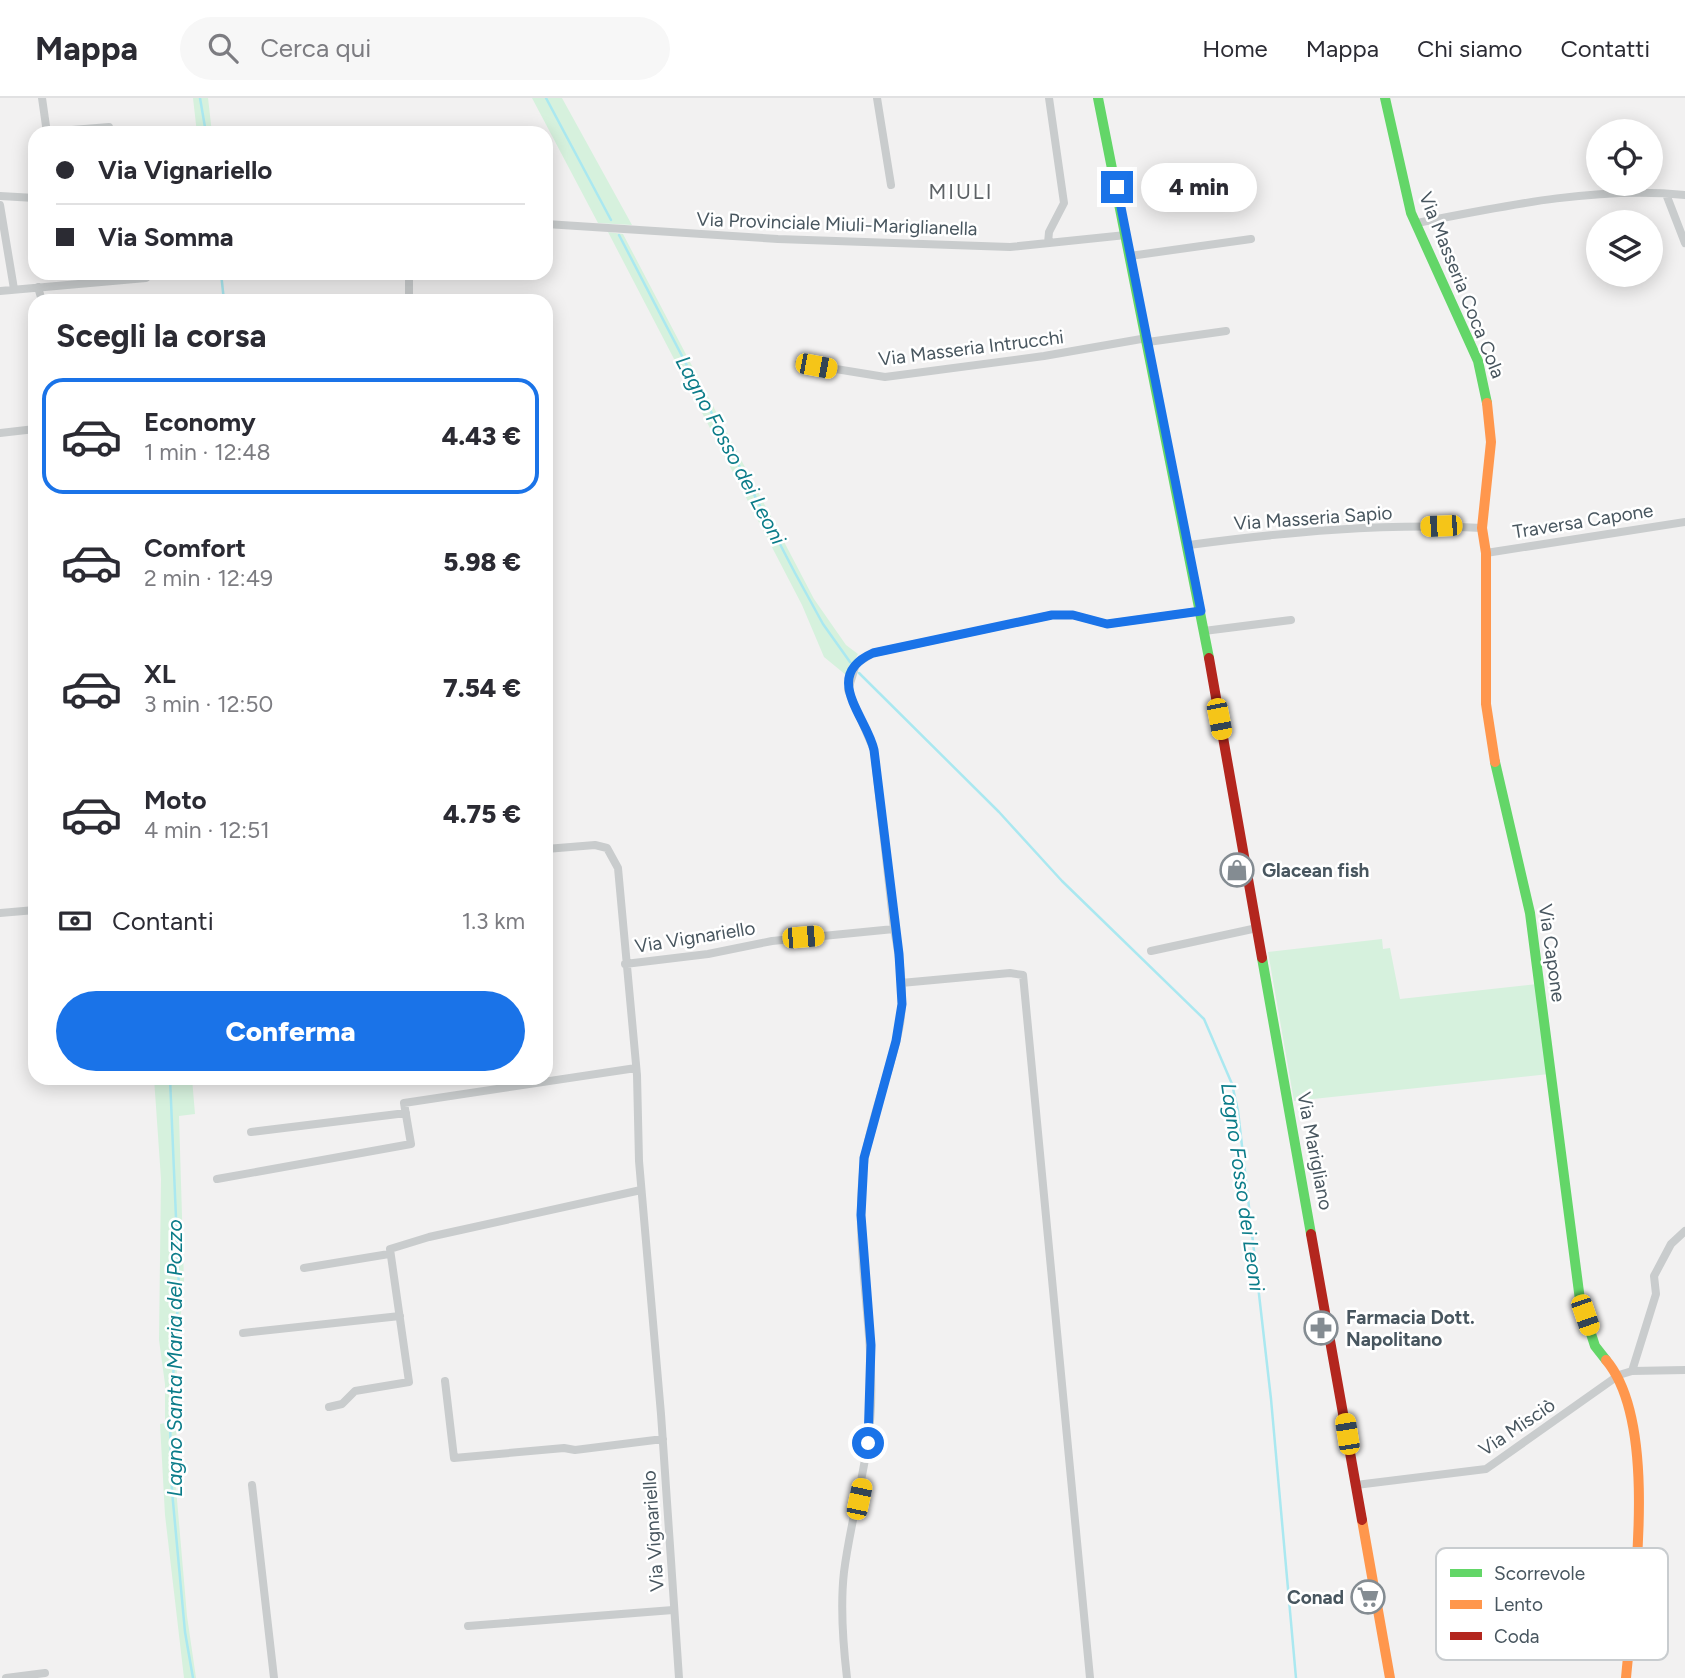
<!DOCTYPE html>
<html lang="it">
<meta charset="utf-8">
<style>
:root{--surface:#fff;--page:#f7f7f7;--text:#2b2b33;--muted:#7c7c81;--line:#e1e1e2;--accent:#1a73e8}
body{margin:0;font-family:Figtree,sans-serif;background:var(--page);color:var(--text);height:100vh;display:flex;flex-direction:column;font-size:26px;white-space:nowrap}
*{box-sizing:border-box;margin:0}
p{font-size:23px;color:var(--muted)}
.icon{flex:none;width:38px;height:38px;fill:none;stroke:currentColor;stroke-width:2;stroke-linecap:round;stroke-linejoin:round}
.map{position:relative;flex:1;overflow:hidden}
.panel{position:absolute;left:28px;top:196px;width:525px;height:791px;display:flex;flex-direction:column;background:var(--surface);border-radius:21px;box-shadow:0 4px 18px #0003}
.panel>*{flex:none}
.top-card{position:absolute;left:28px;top:28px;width:525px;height:154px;border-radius:21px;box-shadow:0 4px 18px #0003;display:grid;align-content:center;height:154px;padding:0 28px;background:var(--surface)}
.fabs{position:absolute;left:1586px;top:21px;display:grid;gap:14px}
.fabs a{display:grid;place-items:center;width:77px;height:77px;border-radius:50%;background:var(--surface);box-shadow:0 4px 18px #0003;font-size:35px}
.end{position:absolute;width:32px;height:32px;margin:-16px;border:9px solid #1a73e8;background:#fff;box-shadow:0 0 0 4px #fff}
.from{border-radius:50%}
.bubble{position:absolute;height:49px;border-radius:24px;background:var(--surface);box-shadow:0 4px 18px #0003;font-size:23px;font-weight:800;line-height:49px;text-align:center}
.car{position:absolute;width:21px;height:42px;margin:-21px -10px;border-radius:9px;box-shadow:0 0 5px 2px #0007;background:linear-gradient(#f5c518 24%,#345 0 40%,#f5c518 0 76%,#345 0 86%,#f5c518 0)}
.top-card b{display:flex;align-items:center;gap:24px;height:66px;font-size:26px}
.top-card b+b{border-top:2px solid var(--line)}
.top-card i{width:18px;height:18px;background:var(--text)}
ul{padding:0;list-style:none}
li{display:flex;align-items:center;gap:21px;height:116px;margin:0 14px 10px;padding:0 14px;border:4px solid transparent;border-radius:21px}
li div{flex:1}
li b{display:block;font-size:26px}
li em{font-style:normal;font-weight:800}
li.on{border-color:var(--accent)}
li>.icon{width:63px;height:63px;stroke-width:1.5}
h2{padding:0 28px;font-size:32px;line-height:84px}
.pay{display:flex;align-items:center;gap:18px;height:77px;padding:0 28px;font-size:26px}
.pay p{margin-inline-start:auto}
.cta{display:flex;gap:14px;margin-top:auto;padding:14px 28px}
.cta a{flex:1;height:80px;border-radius:42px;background:var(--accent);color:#fff;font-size:28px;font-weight:800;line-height:80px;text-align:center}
header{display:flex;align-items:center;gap:42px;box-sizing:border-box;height:98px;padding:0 35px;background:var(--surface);border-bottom:2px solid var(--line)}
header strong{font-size:33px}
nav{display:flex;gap:38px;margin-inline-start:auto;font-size:24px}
.search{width:490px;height:63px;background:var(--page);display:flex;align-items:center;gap:18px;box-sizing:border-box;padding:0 24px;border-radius:38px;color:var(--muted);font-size:26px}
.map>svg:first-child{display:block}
</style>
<header>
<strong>Mappa</strong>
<div class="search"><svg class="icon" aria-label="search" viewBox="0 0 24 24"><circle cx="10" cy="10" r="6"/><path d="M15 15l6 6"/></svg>Cerca qui</div>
<nav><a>Home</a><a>Mappa</a><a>Chi siamo</a><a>Contatti</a></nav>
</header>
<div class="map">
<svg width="1685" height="1580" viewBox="0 0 1685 1580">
<rect width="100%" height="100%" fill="#f2f1f1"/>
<path fill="#d6f1dd" d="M193,0H208L212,35H197Z
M532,0H562L632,127L598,125Z
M608,134L623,136L814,501L846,547L858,556L846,577L824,559L802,507Z
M1382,841L1383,851L1390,850L1400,901L1537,886L1549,976L1294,1003L1268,854Z
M154,980H192L195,1016L179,1018L184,1184L177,1256L176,1390L187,1518L196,1580H184L165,1417L160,1326L165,1325V1286L159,1242L161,1081Z"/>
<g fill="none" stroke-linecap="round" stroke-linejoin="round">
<path stroke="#aae8f0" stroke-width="2.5" d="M200,0L206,35
M546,0L611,122
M619,137L795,475L823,526L850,564
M221,175L224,203
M859,575L999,714L1062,783L1204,921L1232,986L1238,1013L1271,1301L1296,1580
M170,980L179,1190L170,1324L172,1393L185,1534L193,1580"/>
<path stroke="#c9cccd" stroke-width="8" d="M42,0L47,35
M877,0L891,87
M47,34L109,29
M1666,96L1685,145
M0,98L35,100
M0,107L14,191
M1417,125C1503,108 1597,88 1685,97
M546,126L778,141L1010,149L1126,137
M1048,145L1049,134L1064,105L1049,0
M1130,158L1251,141
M38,189L42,203
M0,193L146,180
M409,203V175
M1148,244L1226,233
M799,265L885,279L1044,258L1147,240
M0,335L35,331
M1189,447C1286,434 1384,425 1482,430
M1486,455L1685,424
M1204,533L1291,522
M546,751L595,747L607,750L618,770L637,977L639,1063L661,1316L679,1580
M0,815L35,812
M894,831L874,652L848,592L856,566L873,555L1052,517H1073L1107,526L1201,513
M1151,853L1257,830
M625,866L708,856L772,843L894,831C900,862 905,895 900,926C892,971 872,1014 865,1059C852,1141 874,1225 871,1307C869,1364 851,1418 844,1474C840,1509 843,1546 847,1580
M901,885L1010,875L1023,877L1090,1580
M251,1034L406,1015
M217,1081L411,1046L404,1005L636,970
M304,1170L389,1156
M243,1235L400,1218
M1632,1273L1656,1196L1654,1178L1671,1146L1685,1133
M445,1283L454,1360L564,1350L575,1352L663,1341
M329,1309L342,1306L355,1293L409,1284L390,1151L429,1139L641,1092
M252,1387L274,1580
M1356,1387L1486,1371L1619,1277L1632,1273L1685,1272
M468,1528L673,1512
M6,1580L45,1575"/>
<path stroke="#63d668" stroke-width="10" d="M1098,0L1209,560
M1385,0L1411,115L1478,263L1487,305
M1495,664L1530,815L1580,1202L1595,1248L1606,1262
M1262,860L1311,1136"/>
<path stroke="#ff974d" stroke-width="10" d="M1487,305L1491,344L1482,430L1486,455V606L1495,664
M1606,1262C1660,1326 1633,1499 1626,1580
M1362,1422L1390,1580"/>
<path stroke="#b3261e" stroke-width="10" d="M1209,560L1262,860
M1311,1136L1362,1422"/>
</g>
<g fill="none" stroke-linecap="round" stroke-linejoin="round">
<path stroke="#1a73e8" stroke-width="9" d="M868,1345L871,1247L861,1117L864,1060L896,943L902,906L899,856L874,652C867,619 821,578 873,555L1052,517H1073L1107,526L1201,513L1117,89"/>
</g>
<defs>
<symbol id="shop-ring" viewBox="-11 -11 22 22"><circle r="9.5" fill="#fff" stroke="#848c92" stroke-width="1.5"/><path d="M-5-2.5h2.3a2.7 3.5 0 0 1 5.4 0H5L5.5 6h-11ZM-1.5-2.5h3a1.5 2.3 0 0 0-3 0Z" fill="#848c92"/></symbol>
<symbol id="pharmacy-ring" viewBox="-11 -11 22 22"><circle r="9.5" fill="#fff" stroke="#848c92" stroke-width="1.5"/><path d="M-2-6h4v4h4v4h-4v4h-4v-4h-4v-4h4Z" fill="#848c92"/></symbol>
<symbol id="supermarket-ring" viewBox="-11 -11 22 22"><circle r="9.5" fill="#fff" stroke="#848c92" stroke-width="1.5"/><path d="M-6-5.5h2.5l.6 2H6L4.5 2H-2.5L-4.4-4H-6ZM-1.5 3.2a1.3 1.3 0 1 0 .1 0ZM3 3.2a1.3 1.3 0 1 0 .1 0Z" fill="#848c92"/></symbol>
</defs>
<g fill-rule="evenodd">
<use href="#shop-ring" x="1218" y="753" width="38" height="38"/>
<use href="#pharmacy-ring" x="1302" y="1211" width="38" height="38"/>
<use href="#supermarket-ring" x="1349" y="1480" width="38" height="38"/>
</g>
<g text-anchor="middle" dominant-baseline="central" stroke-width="5" stroke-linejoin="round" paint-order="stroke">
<g font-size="19" fill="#48565f" stroke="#fff">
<text transform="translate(837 126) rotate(2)">Via Provinciale Miuli-Mariglianella</text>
<text transform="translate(1462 187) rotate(68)">Via Masseria Coca Cola</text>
<text transform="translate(971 250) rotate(-7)">Via Masseria Intrucchi</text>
<text transform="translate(1313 420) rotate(-4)">Via Masseria Sapio</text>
<text transform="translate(1583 423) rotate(-9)">Traversa Capone</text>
<text transform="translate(695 839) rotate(-9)">Via Vignariello</text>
<text transform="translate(1552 855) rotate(82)">Via Capone</text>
<text transform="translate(1315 1053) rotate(79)">Via Marigliano</text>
<text transform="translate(1517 1329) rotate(-34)">Via Misciò</text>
<text transform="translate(653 1433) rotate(-94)">Via Vignariello</text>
</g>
<g font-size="19" font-weight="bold" fill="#48565f" stroke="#fff" text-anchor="start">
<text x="1262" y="772">Glacean fish</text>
<text x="1346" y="1219">Farmacia Dott.<tspan x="1346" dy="22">Napolitano</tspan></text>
<text x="1344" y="1499" text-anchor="end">Conad</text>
</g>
<g font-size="21" letter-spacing="2" fill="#5d6266" stroke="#fff">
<text x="961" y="93">MIULI</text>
</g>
<g font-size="21" font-style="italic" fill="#0b7c89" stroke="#fff">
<text transform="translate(731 352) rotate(62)">Lagno Fosso dei Leoni</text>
<text transform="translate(1243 1089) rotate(82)">Lagno Fosso dei Leoni</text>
<text transform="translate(174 1260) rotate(-90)">Lagno Santa Maria del Pozzo</text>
</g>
</g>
<rect x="1436" y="1450" width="232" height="112" rx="10" fill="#fff" stroke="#c8cccf" stroke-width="2"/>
<rect x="1450" y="1471" width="32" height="8" fill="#63d668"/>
<rect x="1450" y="1502" width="32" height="9" fill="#ff974d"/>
<rect x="1450" y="1534" width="32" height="8" fill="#b3261e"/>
<g font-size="19" fill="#48565f">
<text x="1494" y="1482">Scorrevole</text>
<text x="1494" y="1513">Lento</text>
<text x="1494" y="1545">Coda</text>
</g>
</svg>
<div class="fabs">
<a><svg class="icon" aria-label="locate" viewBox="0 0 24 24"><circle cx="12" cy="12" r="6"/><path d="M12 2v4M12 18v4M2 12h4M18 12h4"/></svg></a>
<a><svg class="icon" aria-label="layers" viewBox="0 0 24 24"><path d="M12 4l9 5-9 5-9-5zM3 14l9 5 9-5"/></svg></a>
</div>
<i class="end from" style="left:868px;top:1345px"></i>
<i class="end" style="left:1117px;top:89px"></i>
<div class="bubble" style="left:1141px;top:65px;width:116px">4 min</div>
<i class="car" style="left:816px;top:268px;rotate:101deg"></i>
<i class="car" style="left:1441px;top:428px;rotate:268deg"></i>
<i class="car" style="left:1219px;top:621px;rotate:169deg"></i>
<i class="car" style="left:803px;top:839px;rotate:85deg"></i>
<i class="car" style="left:1585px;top:1217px;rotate:161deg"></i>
<i class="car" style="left:1347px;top:1336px;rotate:351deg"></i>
<i class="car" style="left:859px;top:1401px;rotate:12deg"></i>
<div class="top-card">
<b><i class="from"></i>Via Vignariello</b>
<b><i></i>Via Somma</b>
</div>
<section class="panel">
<h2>Scegli la corsa</h2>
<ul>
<li class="on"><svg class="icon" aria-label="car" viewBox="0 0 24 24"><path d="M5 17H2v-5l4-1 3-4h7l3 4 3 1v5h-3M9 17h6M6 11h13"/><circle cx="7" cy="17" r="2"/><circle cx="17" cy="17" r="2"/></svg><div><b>Economy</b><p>1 min · 12:48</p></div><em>4.43 €</em></li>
<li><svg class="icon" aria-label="car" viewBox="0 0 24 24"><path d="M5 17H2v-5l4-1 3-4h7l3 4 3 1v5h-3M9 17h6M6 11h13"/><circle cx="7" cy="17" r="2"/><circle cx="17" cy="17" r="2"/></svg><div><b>Comfort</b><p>2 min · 12:49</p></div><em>5.98 €</em></li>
<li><svg class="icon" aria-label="car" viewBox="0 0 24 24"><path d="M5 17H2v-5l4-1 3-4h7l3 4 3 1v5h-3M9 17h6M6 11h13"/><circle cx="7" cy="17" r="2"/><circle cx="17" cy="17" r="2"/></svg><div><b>XL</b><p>3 min · 12:50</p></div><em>7.54 €</em></li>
<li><svg class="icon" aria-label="car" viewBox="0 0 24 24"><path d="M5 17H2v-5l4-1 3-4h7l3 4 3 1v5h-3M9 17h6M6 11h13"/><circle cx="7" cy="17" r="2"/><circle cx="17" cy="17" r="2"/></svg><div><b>Moto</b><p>4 min · 12:51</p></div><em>4.75 €</em></li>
</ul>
<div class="pay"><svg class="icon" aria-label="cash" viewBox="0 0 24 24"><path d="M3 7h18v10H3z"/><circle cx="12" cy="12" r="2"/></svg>Contanti<p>1.3 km</p></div>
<div class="cta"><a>Conferma</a></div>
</section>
</div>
